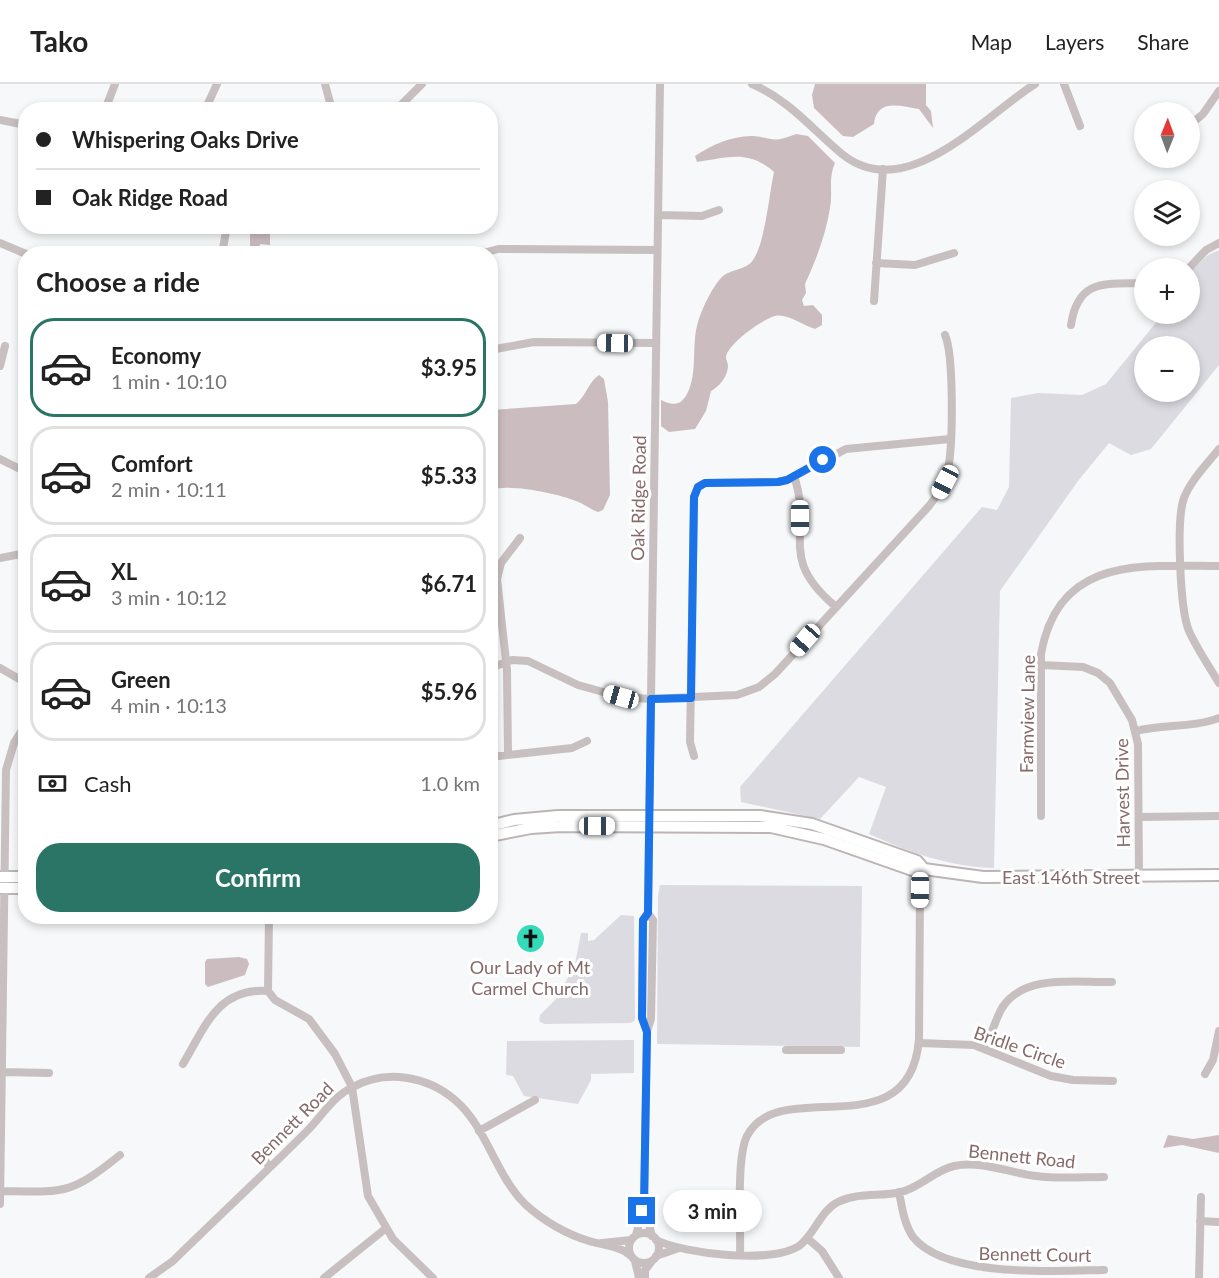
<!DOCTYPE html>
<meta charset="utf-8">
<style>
:root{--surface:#fff;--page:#f6f6f6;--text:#222;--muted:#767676;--line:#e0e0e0;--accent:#2b7566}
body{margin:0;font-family:Lato,sans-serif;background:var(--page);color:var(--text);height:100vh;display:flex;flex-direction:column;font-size:22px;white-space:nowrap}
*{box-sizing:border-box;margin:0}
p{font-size:20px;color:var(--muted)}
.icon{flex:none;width:33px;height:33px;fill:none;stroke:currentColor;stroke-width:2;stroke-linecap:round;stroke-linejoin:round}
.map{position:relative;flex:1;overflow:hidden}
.sheet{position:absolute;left:18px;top:162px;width:480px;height:678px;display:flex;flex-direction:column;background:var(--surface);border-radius:24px;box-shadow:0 3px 9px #0003}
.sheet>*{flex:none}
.guide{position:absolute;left:18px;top:18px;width:480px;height:132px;border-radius:24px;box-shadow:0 3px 9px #0003;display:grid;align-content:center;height:132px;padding:0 18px;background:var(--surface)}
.needle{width:39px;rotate:1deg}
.tools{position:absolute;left:1134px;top:18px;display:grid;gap:12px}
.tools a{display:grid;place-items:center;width:66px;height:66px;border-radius:50%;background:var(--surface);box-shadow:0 3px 9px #0003;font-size:30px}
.end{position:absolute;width:27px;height:27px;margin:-14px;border:8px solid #1a73e8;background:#fff;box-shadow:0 0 0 3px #fff}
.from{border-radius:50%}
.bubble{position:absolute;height:42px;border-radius:21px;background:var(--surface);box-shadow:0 3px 9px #0003;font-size:20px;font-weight:700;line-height:42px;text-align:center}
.car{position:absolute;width:18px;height:36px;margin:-18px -9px;border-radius:8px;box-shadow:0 0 4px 2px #0007;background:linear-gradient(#fff 24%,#345 0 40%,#fff 0 76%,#345 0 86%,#fff 0)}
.guide b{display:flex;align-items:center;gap:21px;height:57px;font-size:22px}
.guide b+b{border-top:2px solid var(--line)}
.guide i{width:15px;height:15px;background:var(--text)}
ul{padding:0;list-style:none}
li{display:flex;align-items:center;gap:18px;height:99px;margin:0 12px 9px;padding:0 6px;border:3px solid var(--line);border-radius:24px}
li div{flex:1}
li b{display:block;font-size:22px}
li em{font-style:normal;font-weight:700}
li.active{border-color:var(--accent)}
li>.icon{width:54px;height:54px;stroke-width:1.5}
h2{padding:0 18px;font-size:27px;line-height:72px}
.pay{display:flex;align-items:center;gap:15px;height:66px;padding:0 18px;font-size:22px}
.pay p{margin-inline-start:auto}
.button{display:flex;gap:12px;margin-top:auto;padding:12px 18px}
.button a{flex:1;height:69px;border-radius:24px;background:var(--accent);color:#fff;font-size:24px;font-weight:700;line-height:69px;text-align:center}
header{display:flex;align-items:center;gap:36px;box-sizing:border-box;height:84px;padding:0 30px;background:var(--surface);border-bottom:2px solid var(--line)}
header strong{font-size:28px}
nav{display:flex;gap:33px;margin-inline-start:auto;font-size:21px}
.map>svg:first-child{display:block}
</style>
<header>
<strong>Tako</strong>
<nav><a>Map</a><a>Layers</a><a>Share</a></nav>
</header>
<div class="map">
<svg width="1219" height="1194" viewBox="0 0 1219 1194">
<rect width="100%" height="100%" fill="#f7f8f9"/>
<path fill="#dcdbe2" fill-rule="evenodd" d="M1219,166V281L1151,365L1131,371L1109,359L1078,397L1000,507L994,784C949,783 909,768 869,750L886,703L859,693L820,735L741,718L740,703L982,423L997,426L1009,403L1011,314L1038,309L1082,311L1106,300L1163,230H1190V188L1208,171ZM1144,262H1190V308H1144Z
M660,801L862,802L860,963L657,960L658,812Z
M621,831L634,832L635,936L631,939L544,940L539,937L540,931L556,915L570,890L566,887L570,879L575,880L581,849H588V857L594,856Z
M634,956V989L591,990V996L578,1020L524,1012L513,992L506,991L507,957Z"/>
<path fill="#cbbcbf" d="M815,0H926V21L931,27L933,44L919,25C900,22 877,14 874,40L853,53L843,52L814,24L812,11Z
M796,50L808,52L835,79C828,95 833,108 830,124C826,150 816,176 805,200L806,209L802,216L804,222L813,221L822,231V241L815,245C804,242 787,229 775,232C763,235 728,259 726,273C726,276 728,279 728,282C728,292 719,303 711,307L706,327L695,345L669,348L661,342V316C671,321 680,323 687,310C698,289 691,260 698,238C702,225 712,203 722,193C730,185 747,186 753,176C765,159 769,111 774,88C748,65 728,74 697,78L695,72C711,61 734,51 754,52C776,55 773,59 796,50Z
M250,148H270V161L260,160L259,168H250Z
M599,291L604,295L608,318L610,411L603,426L598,428C590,425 584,420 576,417C559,410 508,399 491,406V326L576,320C586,312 589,297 599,291Z
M239,873L247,875L249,880L245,891L208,903L205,900V878L207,875Z
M1168,1051L1193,1055L1219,1051V1069L1182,1061L1163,1064Z"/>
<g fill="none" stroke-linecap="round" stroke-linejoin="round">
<defs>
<path id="major" d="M490,742L514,736L558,732H760L812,740L917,777L924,785
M490,752L531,744L561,742L771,743L824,755L915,787L924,785L983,793L1219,791
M0,793H26
M0,804H26"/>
</defs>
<use href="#major" stroke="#bdb4b4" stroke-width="14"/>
<path stroke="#c8c0c0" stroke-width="8" d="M325,0L332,26
M752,0C789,16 812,45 842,70C906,122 984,32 1035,0
M1064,0L1080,42
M105,26L115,0
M205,26L217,0
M396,26L422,0
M0,36L26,41
M1190,41L1203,30L1219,7
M658,131L702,132L719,126
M0,159L26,170
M222,170L227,142
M480,170L498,165L657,166
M876,179L915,181L954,169
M1189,184L1206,166L1219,159
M874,217L883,85
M1071,241C1078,194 1106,200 1144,199
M490,266L534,258L655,259
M0,282L5,262
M1219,365C1207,380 1191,396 1184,414C1176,435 1180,526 1189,547C1197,565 1209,582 1219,599
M0,375L26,388
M794,392C814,451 776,472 835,522
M0,474L26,469
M1041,581L1083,583L1098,589L1110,599L1132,636L1138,660L1139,792
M0,584L26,599
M490,584L512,576L528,577L578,601L621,613L651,615L737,611L759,603L775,590L929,422C938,411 945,399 948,385C953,362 954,271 945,251
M1136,647C1163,640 1193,644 1219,634
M508,670L507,586L497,495L501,479L520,454
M694,672L690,658L694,413L698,403L705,399L778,398L787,396L846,365L950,355
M490,673L572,664L587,657
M1041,732V570C1059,471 1142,482 1219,482
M1139,733L1219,732
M269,832L268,907L275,916L309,935L335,970L352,1003L368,1112L393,1155L433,1194
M647,947L642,934L643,836L648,829
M919,959L974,961L1051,992L1073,996L1113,997
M986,964C991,951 995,936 1002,924C1024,889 1077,899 1112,898
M786,966H841
M183,980C205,943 218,903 268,907
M2,988L49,989
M1205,990L1213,976L1219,947
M479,1047L535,1016
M258,1068L270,1083
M0,1107C64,1108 69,1112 120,1071
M899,1108C902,1123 904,1140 913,1153C946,1194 1053,1187 1104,1186
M0,1120L6,686L14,659L26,640
M644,1122L652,1152
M1200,1137L1219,1138
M629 1164a15 15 0 1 1 30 0a15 15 0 1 1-30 0Z
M636,1151L644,1122L647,947L651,935L653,836L648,829L649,751L660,0
M807,1154L822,1167L839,1194
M656,1156C685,1170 771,1180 799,1162C815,1150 820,1127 838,1118C858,1108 881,1113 901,1108C921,1103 935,1086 954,1082C980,1076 1010,1089 1036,1092C1058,1095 1082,1093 1104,1093
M602,1159L631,1156
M740,1170C741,1143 736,1074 747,1052C779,989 910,1068 919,955L920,806L924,785
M656,1172L679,1164
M635,1177L639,1194
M149,1194L173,1177C218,1133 263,1091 307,1047C323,1031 332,1013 353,1003C386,985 427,992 455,1016C487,1043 495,1091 526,1121C544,1137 566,1150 589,1157C602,1161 621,1162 631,1172
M324,1194L385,1145
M645,1194V1186L652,1177
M1199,1194L1201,1113"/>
<use href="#major" stroke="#fff" stroke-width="10"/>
</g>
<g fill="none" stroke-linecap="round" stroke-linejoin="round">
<path stroke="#1a73e8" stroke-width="8" d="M642,1127L644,1122L647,948L642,934L643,836L648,829L651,615L691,614L694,413L698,403L705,399L778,398L787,396L823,376"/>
</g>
<defs>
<symbol id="church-disc" viewBox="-11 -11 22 22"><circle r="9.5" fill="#35daba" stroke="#fff"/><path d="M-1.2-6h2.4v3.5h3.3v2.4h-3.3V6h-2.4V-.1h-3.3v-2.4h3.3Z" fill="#111"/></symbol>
</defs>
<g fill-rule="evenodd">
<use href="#church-disc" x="514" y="838" width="33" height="33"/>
</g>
<g text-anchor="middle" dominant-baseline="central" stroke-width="6" stroke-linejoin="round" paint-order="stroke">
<g font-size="18" fill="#866a6a" stroke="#fff">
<text transform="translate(638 414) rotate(-89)">Oak Ridge Road</text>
<text transform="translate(1027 630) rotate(-89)">Farmview Lane</text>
<text transform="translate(1122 709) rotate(-91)">Harvest Drive</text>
<text x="1071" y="793">East 146th Street</text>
<text transform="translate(1020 963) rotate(19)">Bridle Circle</text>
<text transform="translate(292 1039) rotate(-45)">Bennett Road</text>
<text transform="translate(1022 1072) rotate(6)">Bennett Road</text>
<text transform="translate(1035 1170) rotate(1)">Bennett Court</text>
</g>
<g font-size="18" fill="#866a6a" stroke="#fff">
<text x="530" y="883">Our Lady of Mt<tspan x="530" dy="21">Carmel Church</tspan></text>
</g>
</g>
</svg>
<div class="tools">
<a><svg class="needle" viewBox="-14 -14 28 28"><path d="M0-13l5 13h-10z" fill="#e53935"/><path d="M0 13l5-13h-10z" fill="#767676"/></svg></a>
<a><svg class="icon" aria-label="layers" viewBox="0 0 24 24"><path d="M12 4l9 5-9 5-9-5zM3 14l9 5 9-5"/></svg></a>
<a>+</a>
<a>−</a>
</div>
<i class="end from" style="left:823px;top:376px"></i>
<i class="end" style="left:642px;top:1127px"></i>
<div class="bubble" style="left:663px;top:1106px;width:99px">3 min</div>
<i class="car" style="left:615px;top:259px;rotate:271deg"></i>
<i class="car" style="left:945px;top:398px;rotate:208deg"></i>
<i class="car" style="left:800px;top:434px;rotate:180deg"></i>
<i class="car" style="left:805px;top:556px;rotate:221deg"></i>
<i class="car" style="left:621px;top:613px;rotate:286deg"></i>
<i class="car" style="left:597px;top:742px;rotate:90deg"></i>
<i class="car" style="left:920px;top:806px;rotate:181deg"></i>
<div class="guide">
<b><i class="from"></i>Whispering Oaks Drive</b>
<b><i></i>Oak Ridge Road</b>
</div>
<section class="sheet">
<h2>Choose a ride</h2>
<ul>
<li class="active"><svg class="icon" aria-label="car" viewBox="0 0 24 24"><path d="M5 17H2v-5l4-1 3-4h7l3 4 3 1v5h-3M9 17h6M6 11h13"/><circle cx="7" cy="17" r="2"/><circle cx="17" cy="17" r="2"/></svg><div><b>Economy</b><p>1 min · 10:10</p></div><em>$3.95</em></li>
<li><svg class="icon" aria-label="car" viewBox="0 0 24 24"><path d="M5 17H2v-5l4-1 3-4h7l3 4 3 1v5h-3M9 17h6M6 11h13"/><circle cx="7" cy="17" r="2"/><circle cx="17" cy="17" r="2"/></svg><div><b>Comfort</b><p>2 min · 10:11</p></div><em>$5.33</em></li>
<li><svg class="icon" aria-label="car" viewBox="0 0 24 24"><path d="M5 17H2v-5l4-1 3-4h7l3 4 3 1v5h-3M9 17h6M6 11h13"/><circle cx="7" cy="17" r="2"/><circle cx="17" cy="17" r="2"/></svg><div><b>XL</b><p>3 min · 10:12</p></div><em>$6.71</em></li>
<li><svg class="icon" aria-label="car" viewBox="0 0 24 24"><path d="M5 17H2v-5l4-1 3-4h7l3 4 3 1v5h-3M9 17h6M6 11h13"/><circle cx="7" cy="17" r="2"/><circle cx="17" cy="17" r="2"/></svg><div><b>Green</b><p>4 min · 10:13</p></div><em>$5.96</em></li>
</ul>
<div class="pay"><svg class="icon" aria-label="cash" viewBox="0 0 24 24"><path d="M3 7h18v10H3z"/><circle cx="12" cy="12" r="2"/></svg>Cash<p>1.0 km</p></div>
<div class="button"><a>Confirm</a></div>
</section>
</div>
